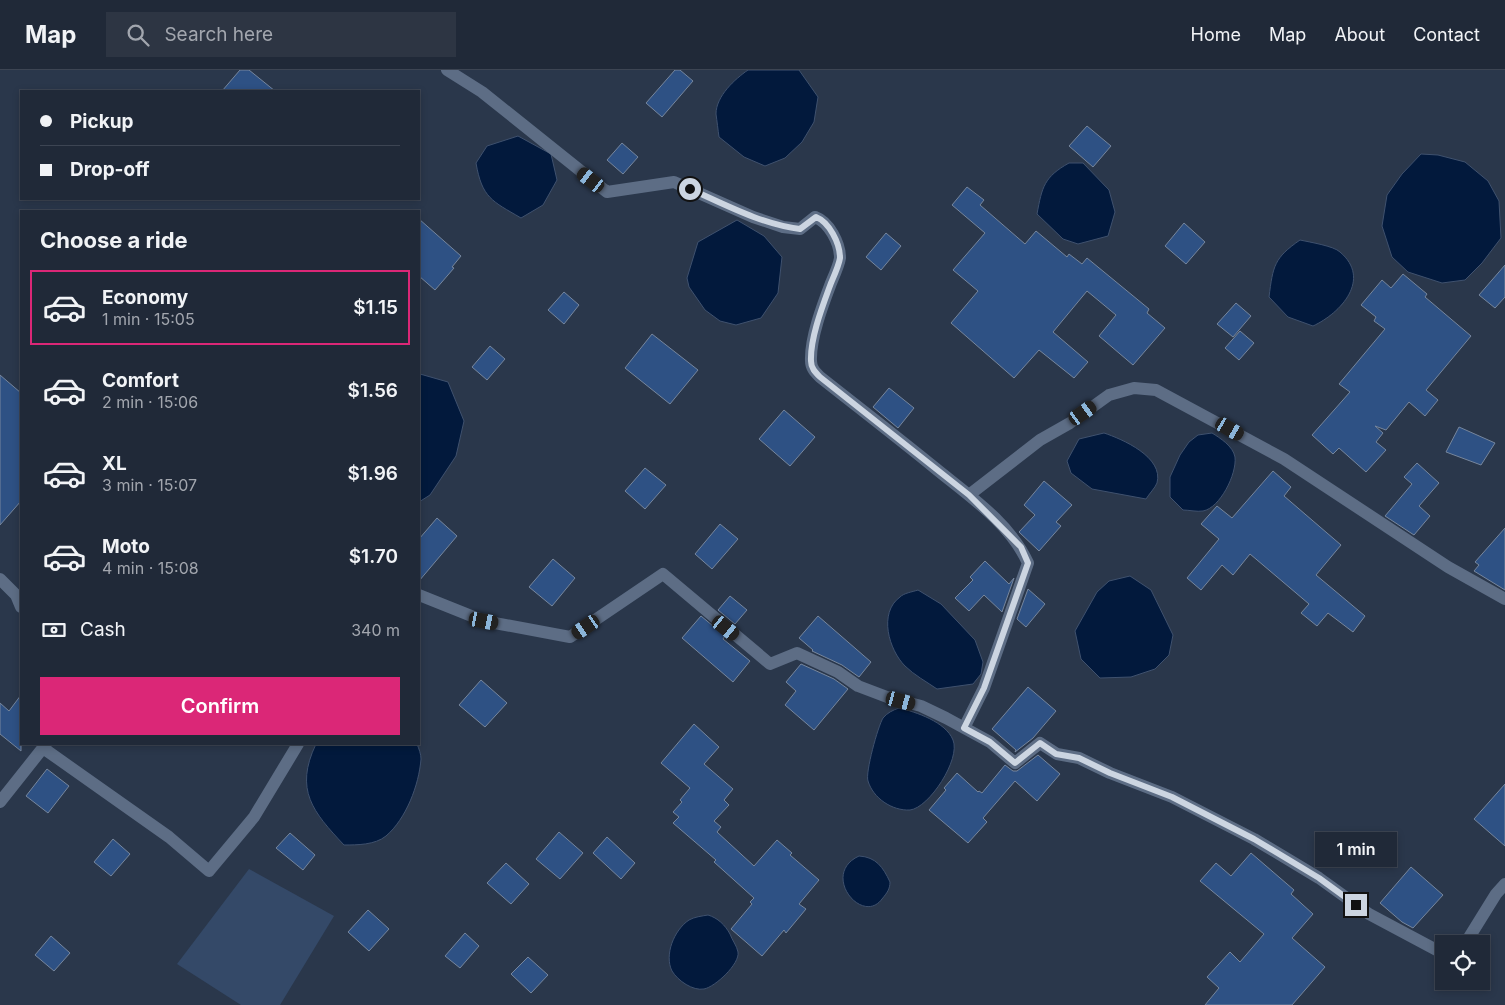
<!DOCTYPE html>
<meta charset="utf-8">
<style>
:root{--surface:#202938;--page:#2d3543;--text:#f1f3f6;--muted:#a2a6ae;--line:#3d4553;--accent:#db2777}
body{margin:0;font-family:Inter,sans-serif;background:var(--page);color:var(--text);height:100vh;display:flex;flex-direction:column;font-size:19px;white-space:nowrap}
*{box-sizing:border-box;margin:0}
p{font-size:16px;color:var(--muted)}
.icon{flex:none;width:28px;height:28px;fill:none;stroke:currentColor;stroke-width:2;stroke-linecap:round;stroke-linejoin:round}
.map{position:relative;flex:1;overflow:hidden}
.panel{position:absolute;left:20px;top:140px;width:400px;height:535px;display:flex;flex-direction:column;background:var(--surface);border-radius:0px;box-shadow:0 2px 8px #0003,0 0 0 1px var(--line)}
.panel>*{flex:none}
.guide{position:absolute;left:20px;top:20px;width:400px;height:110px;border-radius:0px;box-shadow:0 2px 8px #0003,0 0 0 1px var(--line);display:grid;align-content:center;height:110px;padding:0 20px;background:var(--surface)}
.fabs{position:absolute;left:1435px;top:865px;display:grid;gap:10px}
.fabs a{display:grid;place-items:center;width:55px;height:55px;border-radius:0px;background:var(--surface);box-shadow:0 2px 8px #0003,0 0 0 1px var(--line);font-size:25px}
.end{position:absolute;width:22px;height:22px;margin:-11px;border:6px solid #ccd5e1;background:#111;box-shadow:0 0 0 2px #111}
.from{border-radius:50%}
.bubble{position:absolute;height:35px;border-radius:0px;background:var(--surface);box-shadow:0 2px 8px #0003,0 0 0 1px var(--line);font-size:16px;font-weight:600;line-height:35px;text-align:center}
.car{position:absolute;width:15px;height:30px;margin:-15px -8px;border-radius:6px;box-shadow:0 0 4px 1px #0007;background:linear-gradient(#222 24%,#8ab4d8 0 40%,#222 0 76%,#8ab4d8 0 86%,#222 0)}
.guide b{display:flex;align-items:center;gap:18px;height:48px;font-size:19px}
.guide b+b{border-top:1px solid var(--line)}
.guide i{width:12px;height:12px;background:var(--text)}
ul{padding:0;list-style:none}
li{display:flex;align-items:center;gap:15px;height:75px;margin:0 10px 8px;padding:0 10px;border:2px solid transparent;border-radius:0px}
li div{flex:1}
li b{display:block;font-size:19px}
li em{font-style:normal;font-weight:600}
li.current{border-color:var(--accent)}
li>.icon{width:45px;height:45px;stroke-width:1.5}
h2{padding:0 20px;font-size:22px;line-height:60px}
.pay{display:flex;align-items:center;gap:12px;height:55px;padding:0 20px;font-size:19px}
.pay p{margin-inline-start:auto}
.button{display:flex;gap:10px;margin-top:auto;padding:10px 20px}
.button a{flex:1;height:58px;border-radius:0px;background:var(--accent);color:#fff;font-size:20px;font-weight:600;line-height:58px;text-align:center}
header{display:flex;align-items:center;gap:30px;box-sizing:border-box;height:70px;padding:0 25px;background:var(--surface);border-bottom:1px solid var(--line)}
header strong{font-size:24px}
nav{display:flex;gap:28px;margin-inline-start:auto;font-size:18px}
.search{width:350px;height:45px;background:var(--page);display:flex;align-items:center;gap:12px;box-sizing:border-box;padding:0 18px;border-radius:0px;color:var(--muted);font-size:19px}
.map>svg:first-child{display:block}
</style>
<header>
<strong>Map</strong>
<div class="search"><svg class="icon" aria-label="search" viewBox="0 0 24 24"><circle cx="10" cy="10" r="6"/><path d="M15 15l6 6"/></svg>Search here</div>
<nav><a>Home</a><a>Map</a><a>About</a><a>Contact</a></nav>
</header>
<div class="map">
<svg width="1505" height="935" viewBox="0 0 1505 935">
<rect width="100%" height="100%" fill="#2a374b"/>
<path fill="#344968" d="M249,799L334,846L280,935H241L177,894Z"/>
<path fill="#02193c" stroke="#3f516e" d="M748,0H799L818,27L814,52L802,72L785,88L765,96L744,87L719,67C718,60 717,51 716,44C716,26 735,9 748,0Z
M518,66L551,84L557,110L543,135L521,148C492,131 482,128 476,93L487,76Z
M1421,84L1438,85L1465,92L1488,111L1499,131L1501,168L1482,193L1465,210L1442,213L1408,202L1392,187L1382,156L1387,125L1402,104Z
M1069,93H1083L1109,120L1115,142L1108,166L1078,174L1063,169L1037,144C1042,117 1044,107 1069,93Z
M737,150L764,166L782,187L778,223L761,248L736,255L720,251L705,240L689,217L687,208L698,172Z
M1300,170C1309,172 1334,176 1340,182C1372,209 1341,243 1313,256L1288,247L1269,227C1273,196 1274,188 1300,170Z
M420,304L448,312L464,351L456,386L430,425L419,432Z
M1104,363C1122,369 1164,387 1157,413C1155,418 1149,424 1146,429L1092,419L1071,403L1067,391L1079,369Z
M1212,363C1220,368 1233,376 1235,387C1237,404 1220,438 1203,441C1197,442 1189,440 1183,440L1170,427V407L1180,385L1189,372L1198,365Z
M1130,506L1151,520L1173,565L1169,585L1155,599L1131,607L1100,608L1081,589L1075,561L1097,522L1109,511Z
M918,520L941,534L975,570L983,592L981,604L973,614L937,619C927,612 914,605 905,596C889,580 878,543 900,527C904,523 912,522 918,520Z
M899,638C916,642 946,652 953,670C961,689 929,738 910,740C892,741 873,728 868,711C865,703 878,656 883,648C887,643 893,640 899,638Z
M316,674H417C419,679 421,684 421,689C419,715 406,749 386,766C375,775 357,775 344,775C313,742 294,720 316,674Z
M859,786C876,787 883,797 890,812C890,819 887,823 882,829C862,856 820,804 859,786Z
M708,845C718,848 725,855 730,864C732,870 737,876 738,882C740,894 715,917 704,919C693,921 678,911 672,901C664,885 674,860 689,850C694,847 702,846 708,845Z"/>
<path fill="#2e5184" stroke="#76869d" d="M240,0H249L275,21H222Z
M675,0H680L693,11L662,47L646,33Z
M1087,56L1111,76L1093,97L1069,76Z
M622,73L638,87L623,104L607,90Z
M967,117L984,130L980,135L1025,174L1036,161L1067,187L1069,184L1082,194L1087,188L1149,239L1147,243L1165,258L1133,295L1099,266L1116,245L1087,221L1053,262L1088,292L1074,308L1039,280L1014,308L951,253L978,221L953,200L985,163L952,135Z
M419,149L461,186L452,197L454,198L435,220L419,206Z
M1184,153L1205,172L1186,194L1165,176Z
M886,163L901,176L881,200L866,187Z
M1505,195V227L1495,238L1479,225Z
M1403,204L1427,224L1425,227L1471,266L1426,320L1438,330L1425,346L1409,332L1386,360L1375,356L1383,363L1376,372L1386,380L1366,402L1339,378L1333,384L1312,365L1350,322L1339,314L1385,259L1374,251L1376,247L1361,235L1382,210L1391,218Z
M564,222L579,235L564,254L548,240Z
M1236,233L1251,246L1233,267L1217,254Z
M1240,261L1254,273L1239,290L1225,278Z
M652,264L698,300L670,334L625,298Z
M490,276L505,289L487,310L472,297Z
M0,305L21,323V431L0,455Z
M889,318L914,338L898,358L873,337Z
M784,340L815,367L790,396L759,369Z
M1459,357L1495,373L1481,395L1446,382Z
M1417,393L1439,413L1419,436L1430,446L1414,465L1385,446L1412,414L1404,407Z
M645,398L666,415L645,439L625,421Z
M1273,401L1291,417L1284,426L1341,475L1316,505L1365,546L1353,562L1328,543L1317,556L1301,543L1309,534L1250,484L1233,505L1222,495L1201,520L1187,508L1219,469L1201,454L1217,436L1232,448Z
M1044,411L1072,435L1056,452L1061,456L1039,481L1019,462L1035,445L1024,435Z
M437,448L457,466L419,511V469Z
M720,454L738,469L712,499L695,484Z
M1505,458V520L1474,501L1479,495L1475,492Z
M553,489L575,508L552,536L529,517Z
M985,491L1009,514L1014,508L1002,542L984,525L969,541L955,528L973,510L970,507Z
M1028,519L1045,534L1026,557L1017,549Z
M730,526L747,540L735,554L718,540Z
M701,546L725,566L723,569L750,591L733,612L682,568Z
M818,546L871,592L859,607L842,595L812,581L813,580L799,568Z
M801,594L834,609L848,619L814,660L785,635L796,621L786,612Z
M481,610L507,633L485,657L459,635Z
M1028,617L1056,641L1033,668L1015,682L1016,680L992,659Z
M21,625V681L0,664V633L9,641Z
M694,654L719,677L704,694L733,719L724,730L729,735L714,751L721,757L717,762L754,796L777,770L792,783L790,785L819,810L799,834L806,839L786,863L784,860L762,886L731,859L752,834L750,832L754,828L714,792L716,790L673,753L679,747L673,742L682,732L680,730L690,718L661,693Z
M1038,685L1060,704L1037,731L1015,711L983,748L987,752L968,773L929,740L946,720L944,718L957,703L978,722L979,721L982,723L1005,695L1013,701H1017Z
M47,699L69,716L48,743L26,726Z
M1505,714V776L1474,749Z
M559,762L583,783L560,809L536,789Z
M290,763L315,785L303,800L276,778Z
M607,767L635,793L621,809L593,783Z
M113,769L130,784L111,806L94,792Z
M1251,783L1294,820L1291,824L1313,844L1292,868L1325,897L1292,935H1205L1219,918L1207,907L1230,882L1240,892L1264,864L1200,811L1216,793L1231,806Z
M506,793L529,814L511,834L487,813Z
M1411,797L1443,825L1413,858L1402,852L1380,833Z
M368,840L389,859L369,881L348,862Z
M465,863L479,876L460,898L445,886Z
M51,866L70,883L54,901L35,885Z
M528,887L548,905L531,923L511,904Z"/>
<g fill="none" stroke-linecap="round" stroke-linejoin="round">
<path stroke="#5d6d85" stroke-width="12" d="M447,0L482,22L607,122L674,112L753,147L783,157L800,159L815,147C829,152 840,173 840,188C839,195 834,206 831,213C823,234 810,268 811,291C811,298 815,302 820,307C858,337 897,367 935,398C968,425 1010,453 1028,493L984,618L964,658
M969,425L1040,370L1070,353L1109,325L1134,318L1156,320L1284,389L1448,497L1505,529
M0,509L16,525L21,537
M419,525L484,551L570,567L663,504L770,594L797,583L838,602L858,616L887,627L921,636L946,648L990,672L1015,693L1040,673L1057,684L1079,688L1110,703L1172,727L1254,769L1319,808L1369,844L1444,884
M43,678L169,767L209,801L254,747L298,674
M0,732L46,674
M1465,874L1496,824L1505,814"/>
</g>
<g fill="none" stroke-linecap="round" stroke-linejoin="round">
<path stroke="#ccd5e1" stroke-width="6" d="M690,119C726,135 761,154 800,159L816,147C829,152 840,173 840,188C839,195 834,206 831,213C823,235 810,268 811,291C811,298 815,302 820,307L969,425L1021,477L1028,493L984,618L964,658L990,672L1015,693L1040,673L1056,684L1079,688L1110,703L1172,727L1254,769L1319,808L1356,835"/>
</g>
</svg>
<div class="fabs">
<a><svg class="icon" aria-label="locate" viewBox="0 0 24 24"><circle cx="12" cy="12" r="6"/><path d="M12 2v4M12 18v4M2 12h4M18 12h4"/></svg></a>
</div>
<i class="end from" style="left:690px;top:119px"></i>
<i class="end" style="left:1356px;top:835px"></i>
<div class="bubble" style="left:1315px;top:762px;width:82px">1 min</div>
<i class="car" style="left:591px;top:110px;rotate:308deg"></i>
<i class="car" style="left:1083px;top:343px;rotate:55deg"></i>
<i class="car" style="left:1230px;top:359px;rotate:120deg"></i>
<i class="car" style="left:484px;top:551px;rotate:101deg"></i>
<i class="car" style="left:586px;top:557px;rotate:236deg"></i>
<i class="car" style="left:726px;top:558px;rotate:129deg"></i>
<i class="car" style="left:901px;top:631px;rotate:105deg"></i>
<div class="guide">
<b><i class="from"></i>Pickup</b>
<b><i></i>Drop-off</b>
</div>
<section class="panel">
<h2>Choose a ride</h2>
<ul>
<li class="current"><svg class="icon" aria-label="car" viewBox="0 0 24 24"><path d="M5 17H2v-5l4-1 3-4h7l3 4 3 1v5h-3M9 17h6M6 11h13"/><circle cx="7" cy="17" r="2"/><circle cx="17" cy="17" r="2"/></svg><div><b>Economy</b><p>1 min · 15:05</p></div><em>$1.15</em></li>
<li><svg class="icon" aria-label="car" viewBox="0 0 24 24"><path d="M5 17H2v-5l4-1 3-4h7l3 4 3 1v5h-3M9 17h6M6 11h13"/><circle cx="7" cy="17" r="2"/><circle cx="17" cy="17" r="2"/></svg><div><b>Comfort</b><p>2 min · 15:06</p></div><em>$1.56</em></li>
<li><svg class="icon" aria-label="car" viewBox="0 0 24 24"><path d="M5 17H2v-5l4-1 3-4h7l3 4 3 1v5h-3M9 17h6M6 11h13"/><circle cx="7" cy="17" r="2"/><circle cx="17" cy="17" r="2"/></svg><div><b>XL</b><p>3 min · 15:07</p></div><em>$1.96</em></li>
<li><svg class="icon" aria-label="car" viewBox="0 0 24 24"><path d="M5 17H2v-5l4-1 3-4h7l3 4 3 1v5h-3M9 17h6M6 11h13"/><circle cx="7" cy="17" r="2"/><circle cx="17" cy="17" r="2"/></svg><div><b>Moto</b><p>4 min · 15:08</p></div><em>$1.70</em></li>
</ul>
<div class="pay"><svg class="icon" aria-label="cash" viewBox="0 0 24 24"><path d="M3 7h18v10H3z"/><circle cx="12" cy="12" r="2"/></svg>Cash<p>340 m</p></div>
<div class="button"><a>Confirm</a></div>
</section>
</div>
